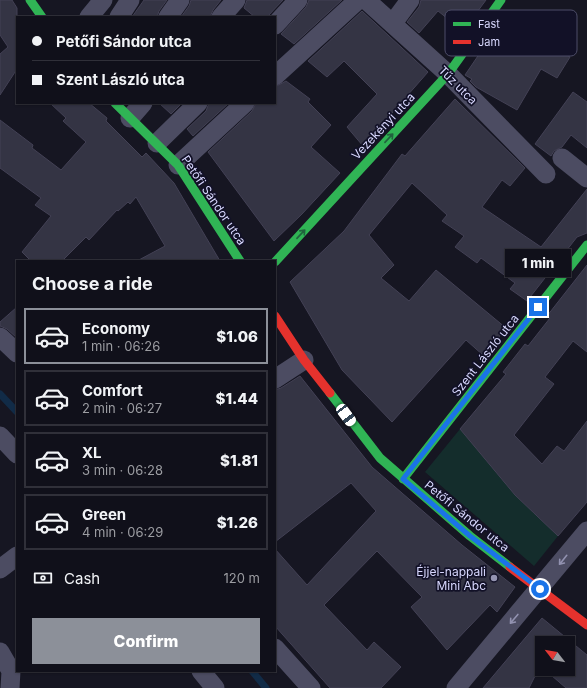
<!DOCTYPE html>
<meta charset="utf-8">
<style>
:root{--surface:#10101a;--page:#191923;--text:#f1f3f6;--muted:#9c9da2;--line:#303039;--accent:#8c9099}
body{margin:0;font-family:Inter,sans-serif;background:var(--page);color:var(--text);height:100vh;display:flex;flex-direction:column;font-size:15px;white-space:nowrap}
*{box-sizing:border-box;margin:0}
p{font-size:13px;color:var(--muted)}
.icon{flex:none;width:22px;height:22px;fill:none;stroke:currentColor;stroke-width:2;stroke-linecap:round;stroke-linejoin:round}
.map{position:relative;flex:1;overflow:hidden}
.details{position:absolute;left:16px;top:260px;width:260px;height:412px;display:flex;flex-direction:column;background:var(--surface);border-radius:0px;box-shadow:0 1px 3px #0004,0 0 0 1px var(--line)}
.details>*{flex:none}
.banner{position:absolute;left:16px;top:16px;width:260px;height:88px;border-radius:0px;box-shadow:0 1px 3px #0004,0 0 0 1px var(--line);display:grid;align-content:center;height:88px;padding:0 16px;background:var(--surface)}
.needle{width:26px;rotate:301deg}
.tools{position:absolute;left:535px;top:636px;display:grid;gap:8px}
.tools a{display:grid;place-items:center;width:40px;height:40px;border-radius:0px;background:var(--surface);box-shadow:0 1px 3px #0004,0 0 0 1px var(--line);font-size:20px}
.end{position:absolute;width:18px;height:18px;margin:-9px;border:5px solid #1a73e8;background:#fff;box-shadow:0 0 0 2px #fff}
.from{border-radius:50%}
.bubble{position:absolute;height:28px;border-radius:0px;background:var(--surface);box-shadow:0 1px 3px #0004,0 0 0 1px var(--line);font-size:13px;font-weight:800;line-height:28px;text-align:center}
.car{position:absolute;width:12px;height:24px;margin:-12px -6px;border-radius:5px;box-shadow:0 0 3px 1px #0007;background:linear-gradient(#fff 24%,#345 0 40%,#fff 0 76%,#345 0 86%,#fff 0)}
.banner b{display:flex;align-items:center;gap:14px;height:38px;font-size:15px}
.banner b+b{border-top:1px solid var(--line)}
.banner i{width:10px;height:10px;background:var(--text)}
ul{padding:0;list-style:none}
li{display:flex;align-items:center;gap:12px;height:56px;margin:0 8px 6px;padding:0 8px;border:2px solid var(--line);border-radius:0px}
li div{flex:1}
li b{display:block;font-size:15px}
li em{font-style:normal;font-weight:800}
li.active{border-color:var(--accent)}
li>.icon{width:36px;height:36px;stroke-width:1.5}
h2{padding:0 16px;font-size:18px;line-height:48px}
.pay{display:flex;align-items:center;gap:10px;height:44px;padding:0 16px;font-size:15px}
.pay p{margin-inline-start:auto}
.action{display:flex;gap:8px;margin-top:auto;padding:8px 16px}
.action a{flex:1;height:46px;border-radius:0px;background:var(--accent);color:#fff;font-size:16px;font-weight:800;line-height:46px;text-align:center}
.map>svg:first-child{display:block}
</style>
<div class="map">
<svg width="587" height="688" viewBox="0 0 587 688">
<rect width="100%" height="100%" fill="#161622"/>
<path fill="#142d2c" d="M460,429L515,495L558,536L534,566L425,472Z"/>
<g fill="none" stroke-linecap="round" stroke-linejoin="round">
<path stroke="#112b47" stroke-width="7" d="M0,394L17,412
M252,671L266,688"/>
</g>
<path fill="#343444" stroke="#434155" d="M0,0H12L17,8V69L0,95V54L8,47L0,35Z
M144,0H167L159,11L157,17H132Z
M191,0H221L213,10L210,17H181L189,6Z
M247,0H283L267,17H255L244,8Z
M309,0H342L294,44L281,34L306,7Z
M421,0H486L463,31L438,11L419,33L407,22L419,7Z
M362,11L428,72L363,146L347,127L377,94L344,61L327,77L308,61Z
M503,19L570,57L557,78L541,69L517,110L476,87L470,81L472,79L465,75Z
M286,81L310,99L308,102L331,125L311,147L340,173L302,214L274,241L208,152L252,111L256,103H275V87Z
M573,92L587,102V148L571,135L562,147L554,151L551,156L535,144Z
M455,99L525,168L510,186L502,180L482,207L541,247L587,189V233L577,237L527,301L510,289L515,283L481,258L477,263L455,247L464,236L442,221L447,215L412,183L369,235L394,265L381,278L409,301L436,270L506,328L484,356L466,340L392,422L342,370L290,282L344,231L402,154L405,156Z
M50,103H89L107,118L106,121L142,157L146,153L174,183L220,261H137L165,246L136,197L130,204L128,202L118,211L117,210L89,240L86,237L62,261H31L22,252L51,216L35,205L41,198L0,168V120L33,145L32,148L61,170L86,142L63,121L66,118Z
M159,103H182L171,114Z
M209,103H229L193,136L187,129L206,111Z
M587,265V352L573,341L545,377L554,384L514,435L542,464L557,446L564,451L587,421V502L558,536L515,495L460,429L506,374L503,372L525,344L528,346L550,318L547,316Z
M17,307V338L7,329L0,326V322Z
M300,376L372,467L462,545L515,587L497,612L490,605L447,650L411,607L422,597L377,551L324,605L367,650L374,642L401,667L381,688H330L275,626V549L307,585L376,511L351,483L275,542V390L281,388Z
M542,618L587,655V688H566L544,669H568V643H542V668L540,666L529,688H483Z"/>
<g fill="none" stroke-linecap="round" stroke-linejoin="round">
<path stroke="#4c4c62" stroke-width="19" d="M366,0L448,74L546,174
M89,17L103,0
M119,17L130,0
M168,17L180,0
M221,17L236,0
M393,23L410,0
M275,25L298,0
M275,76L358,0
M130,118L143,103
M157,143L198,103
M562,158L587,178
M178,165L245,103
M0,337L17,353
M275,379L304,360
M0,436L17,454
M0,569L17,556
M275,648L311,688
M0,652L11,671L10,688
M201,671L215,688
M456,688L587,531"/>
<path stroke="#30b455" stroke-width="9" d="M30,0L42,17
M115,103L178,165L240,261
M275,262L448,74L501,0
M330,393L380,458L470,536L510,567
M403,479L587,245"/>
<path stroke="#e5322d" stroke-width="9" d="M275,316L304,360L330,393
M510,567L587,625"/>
</g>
<defs><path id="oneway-shaft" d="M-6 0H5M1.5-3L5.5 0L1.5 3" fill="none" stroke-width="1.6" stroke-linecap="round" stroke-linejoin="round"/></defs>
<g stroke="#21623e">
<use href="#oneway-shaft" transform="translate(389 138) rotate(-47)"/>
<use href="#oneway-shaft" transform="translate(301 234) rotate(-47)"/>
</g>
<g stroke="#9292b0">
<use href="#oneway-shaft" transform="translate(563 560) rotate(129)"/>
<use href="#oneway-shaft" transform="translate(514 619) rotate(130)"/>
</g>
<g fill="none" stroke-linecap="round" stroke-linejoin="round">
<path stroke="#1a73e8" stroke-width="5" d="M538,307L403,479L470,536L540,589"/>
</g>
<circle fill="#9494b1" stroke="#121127" stroke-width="1.5" cx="494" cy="578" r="4"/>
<g text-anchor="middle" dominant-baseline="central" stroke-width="3.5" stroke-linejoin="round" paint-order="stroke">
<g font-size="12" fill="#d8d8fe" stroke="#121127">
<text transform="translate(458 85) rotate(45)">Tűz utca</text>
<text transform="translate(383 126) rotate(-47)">Vezekényi utca</text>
<text transform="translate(214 200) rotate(56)">Petőfi Sándor utca</text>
<text transform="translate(485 355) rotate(-52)">Szent László utca</text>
<text transform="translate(467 516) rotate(39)">Petőfi Sándor utca</text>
</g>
<g font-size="12" fill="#d8d8fe" stroke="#121127" text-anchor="end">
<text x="486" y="571">Éjjel-nappali<tspan x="486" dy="14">Mini Abc</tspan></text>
</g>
</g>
<rect x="445" y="10" width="132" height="46" rx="6" fill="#121127" stroke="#4d4d68" stroke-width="1"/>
<rect x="453" y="22" width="18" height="4" fill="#30b455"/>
<rect x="453" y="40" width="18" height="4" fill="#e5322d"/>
<g font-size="11" fill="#d8d8fe">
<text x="478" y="28">Fast</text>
<text x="478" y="46">Jam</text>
</g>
</svg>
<div class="tools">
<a><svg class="needle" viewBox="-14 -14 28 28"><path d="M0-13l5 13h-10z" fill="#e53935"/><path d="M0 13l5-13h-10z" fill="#9c9da2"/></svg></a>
</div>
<i class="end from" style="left:540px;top:589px"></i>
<i class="end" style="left:538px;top:307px"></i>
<div class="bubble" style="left:505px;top:249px;width:66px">1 min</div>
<i class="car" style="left:346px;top:415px;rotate:143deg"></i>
<div class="banner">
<b><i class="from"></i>Petőfi Sándor utca</b>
<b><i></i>Szent László utca</b>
</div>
<section class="details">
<h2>Choose a ride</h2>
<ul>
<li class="active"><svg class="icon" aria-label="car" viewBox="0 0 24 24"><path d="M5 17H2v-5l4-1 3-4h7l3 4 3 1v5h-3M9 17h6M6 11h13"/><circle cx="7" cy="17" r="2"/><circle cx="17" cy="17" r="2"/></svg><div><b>Economy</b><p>1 min · 06:26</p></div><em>$1.06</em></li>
<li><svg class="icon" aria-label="car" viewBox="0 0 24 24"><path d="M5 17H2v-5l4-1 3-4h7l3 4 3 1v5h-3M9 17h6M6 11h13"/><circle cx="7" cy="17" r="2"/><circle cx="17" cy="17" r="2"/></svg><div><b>Comfort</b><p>2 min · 06:27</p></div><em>$1.44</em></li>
<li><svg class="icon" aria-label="car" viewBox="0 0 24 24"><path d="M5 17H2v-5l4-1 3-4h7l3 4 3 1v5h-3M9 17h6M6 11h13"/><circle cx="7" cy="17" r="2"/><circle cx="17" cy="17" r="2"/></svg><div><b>XL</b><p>3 min · 06:28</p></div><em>$1.81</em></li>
<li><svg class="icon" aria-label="car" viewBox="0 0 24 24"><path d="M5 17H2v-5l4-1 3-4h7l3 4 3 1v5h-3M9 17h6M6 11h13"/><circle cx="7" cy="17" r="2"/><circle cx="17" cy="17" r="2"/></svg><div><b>Green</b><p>4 min · 06:29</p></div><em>$1.26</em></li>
</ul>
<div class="pay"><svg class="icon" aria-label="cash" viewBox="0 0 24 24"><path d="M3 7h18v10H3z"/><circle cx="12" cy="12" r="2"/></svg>Cash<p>120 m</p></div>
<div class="action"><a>Confirm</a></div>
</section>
</div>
